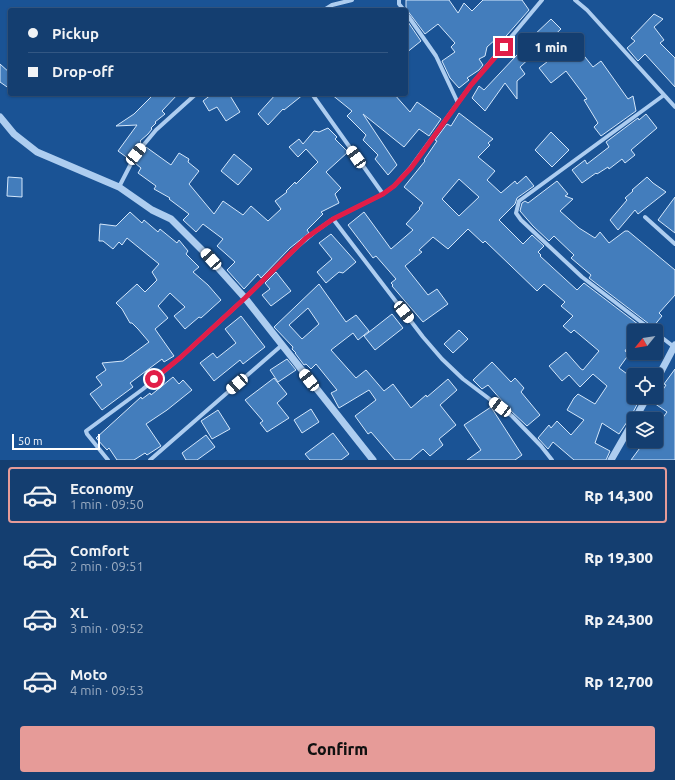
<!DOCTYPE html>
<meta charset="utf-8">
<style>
:root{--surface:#143e70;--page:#214978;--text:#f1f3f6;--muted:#9daec3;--line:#335783;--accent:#e69b98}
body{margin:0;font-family:Ubuntu,sans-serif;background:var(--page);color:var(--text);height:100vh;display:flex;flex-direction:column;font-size:15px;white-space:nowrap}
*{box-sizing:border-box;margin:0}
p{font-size:13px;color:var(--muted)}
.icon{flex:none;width:22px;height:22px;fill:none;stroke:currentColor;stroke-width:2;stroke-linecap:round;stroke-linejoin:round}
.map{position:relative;height:460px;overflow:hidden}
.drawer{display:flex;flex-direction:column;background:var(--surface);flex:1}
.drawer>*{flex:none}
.guide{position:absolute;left:8px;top:8px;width:400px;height:88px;border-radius:4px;box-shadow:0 1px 3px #0004,0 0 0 1px var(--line);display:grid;align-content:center;height:88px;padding:0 20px;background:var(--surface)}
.needle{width:26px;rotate:240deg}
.buttons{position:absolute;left:627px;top:324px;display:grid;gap:8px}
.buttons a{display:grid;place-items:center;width:36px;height:36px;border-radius:4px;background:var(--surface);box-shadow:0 1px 3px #0004,0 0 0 1px var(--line);font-size:20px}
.scale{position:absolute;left:12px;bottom:10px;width:88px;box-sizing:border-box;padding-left:4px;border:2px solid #fff;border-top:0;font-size:11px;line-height:14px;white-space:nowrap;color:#fff;-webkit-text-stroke:3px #1a5395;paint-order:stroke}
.end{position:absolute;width:18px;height:18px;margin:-9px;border:5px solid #e11d48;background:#fff;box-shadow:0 0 0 2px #fff}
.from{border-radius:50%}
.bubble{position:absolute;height:28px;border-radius:4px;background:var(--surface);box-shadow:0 1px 3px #0004,0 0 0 1px var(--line);font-size:13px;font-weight:800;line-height:28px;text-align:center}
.car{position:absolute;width:12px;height:24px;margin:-12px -6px;border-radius:5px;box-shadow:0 0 3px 1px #0007;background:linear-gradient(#fff 24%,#345 0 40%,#fff 0 76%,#345 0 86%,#fff 0)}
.guide b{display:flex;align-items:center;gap:14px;height:38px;font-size:15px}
.guide b+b{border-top:1px solid var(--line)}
.guide i{width:10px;height:10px;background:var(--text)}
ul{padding:7px 0 0;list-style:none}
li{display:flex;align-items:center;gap:12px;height:56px;margin:0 8px 6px;padding:0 12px;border:2px solid transparent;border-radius:4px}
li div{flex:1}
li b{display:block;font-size:15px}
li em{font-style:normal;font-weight:800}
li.selected{border-color:var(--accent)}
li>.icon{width:36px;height:36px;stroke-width:1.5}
.action{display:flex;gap:8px;margin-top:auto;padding:8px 20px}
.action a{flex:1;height:46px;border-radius:4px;background:var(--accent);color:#111;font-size:16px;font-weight:800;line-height:46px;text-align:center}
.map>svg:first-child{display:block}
</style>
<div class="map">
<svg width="675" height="460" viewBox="0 0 675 460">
<rect width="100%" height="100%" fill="#1a5395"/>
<path fill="#437dbc" stroke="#d4e7fb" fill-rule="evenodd" d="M406,0H449L458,13L464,3L472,11L483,0H522L529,10L500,43L496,39L487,47L485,56L479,59L483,65L479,70L467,78L469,80L459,88L450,78L442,61L455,52L451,47L455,43L438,24L425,34L407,10L406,7Z
M654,14L663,19L654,27L664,40L660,43L675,58V87L645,54L638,61L627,48L635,41L631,38Z
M406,19L421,41L406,53Z
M551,19L561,29L520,67L525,74L517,81V99L505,83L485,111L472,98L479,86L484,90L532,39L531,38Z
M573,42L593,67L601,61L628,99L633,96L636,111L601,136L594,127L598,123L584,100L587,99L566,71L551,83L539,68Z
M0,64L10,73V89L0,82Z
M154,94H178L162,111L165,114L155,122L156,123L151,128L152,129L148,134L140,141L141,142L133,152L129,159L118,151L137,125L116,126L134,114Z
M212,94H229L240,112L226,121L217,107L209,111L203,101Z
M276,94H304L284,110L283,109L268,125L258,114Z
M331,94H394L410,112L417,102L441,119L429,136L419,129L404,147L363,114L397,165L388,175L375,159L378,155L363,140L366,135L347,116L352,111Z
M459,113L493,139L488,143L490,145L478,157L495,171L487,180L501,193L515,181L517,184L526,176L534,186L517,198L515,204L499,220L523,244L532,235L544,246L538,252L541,255L540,256L577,290L584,283L647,331H634V337L625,351L629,354L619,368L634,379V397H641L631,416L619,434L602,423L595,443L610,451L606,460H574L553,442L548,449L538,438L549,425L551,428L557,421L571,435L584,420L567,410L574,398L578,394L595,404L607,386L593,374L580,387L569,375L562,381L549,366L566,352L581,369L583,370L599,351L574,330L571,333L563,326L573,316L561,306L565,302L544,284L537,291L485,241L483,243L468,229L448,249L433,237L419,250L422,252L405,266L428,295L437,289L448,304L423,322L392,286L393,285L391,283L396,279L376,256L373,258L348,225L364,212L391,249L413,230L406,224L420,209L419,208L423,203L404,187L425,161L424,160L437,141L435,140L447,124L451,126ZM459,179L479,197L459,216L442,199Z
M646,114L657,128L631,150L635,155L625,163L622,159L609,169L608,167L597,174L596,173L582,183L572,170L585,160L587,164L609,147L606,142L638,118L639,120Z
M328,128L337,137L335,139L348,152L326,172L341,188L335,194L339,203L321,212L323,214L307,230L309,233L290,248L261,278L258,274L244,289L227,270L235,262L217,246L223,239L203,224L196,232L183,220L189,214L169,199L170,198L154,189L156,186L138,173L141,168L135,163L139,156L146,147L171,165L179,153L189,159L188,162L199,171L189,184L214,214L223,201L243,215L251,206L268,221L281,209L275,201L287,192L286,191L295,182L296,184L318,162L306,149L298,157L289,147L299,139L303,144L314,131L319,132Z
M551,132L569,150L552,167L535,150Z
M234,154L252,169L238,185L221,171Z
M8,177L22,178V197L7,196Z
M647,177L653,183L666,192L638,214L635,210L618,230L610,220L627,200L625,198L633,191L632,190Z
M557,181L568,194L565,196L573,199L560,211L579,228L595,238L600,232L609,243L625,231H628L675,270V295L659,313L662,316L653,327L589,278L591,275L571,258L574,255L554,236L549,241L533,226L520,211L522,203L525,201L528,203Z
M675,197V233L658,220Z
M130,212L142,223L144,220L158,232L160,229L177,243L179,240L188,251L186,254L199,267L193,272L208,285L221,300L201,318L199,317L185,329L174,316L185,307L170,293L158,306L168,318L155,329L174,356L164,362L162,359L130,383L133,387L102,410L90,394L102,385L96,377L106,370L102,363L123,361L149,342L138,329L132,323H130L122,309L116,303L137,284L145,292L157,280L152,272L159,264L127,238L122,245L119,242L113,249L103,241H99L100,224L116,226Z
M331,234L356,262L343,273L339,272L326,283L317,272L332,259L319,243Z
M276,272L291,291L271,306L262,295L270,289L265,283Z
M319,284L346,322L356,315L369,331L358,340L353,333L331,350L356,378L366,370L384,391L393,384L411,408L426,395L427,397L448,379L457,390L440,405L456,425L439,439L443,445L430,456L423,449L410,460H395L371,432L368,434L355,416L376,400L369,390L339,408L331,393L337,390L316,364L311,369L306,364L304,365L295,353H296L292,349L293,347L274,327ZM308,308L319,324L302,339L289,325Z
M392,314L403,328L375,350L364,336Z
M241,316L265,347L243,364L240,360L214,381L200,363L213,353L217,358L236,343L225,329Z
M459,330L468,339L453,353L444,344Z
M287,359L296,370L278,382L270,370Z
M492,362L511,382L515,378L524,388L521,392L540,415L527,426L510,410L488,385L482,389L473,380Z
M675,369V460H631L645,441H656V427L667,412L651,401L652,397H658L666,385L664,384Z
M173,377L179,384L183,380L192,390L167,410L146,424L161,446L147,455L145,453L134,460H117L109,448L107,450L96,438L141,397L142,399L150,393L151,395Z
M274,378L287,394L277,403L289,418L267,432L260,423L263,421L245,400Z
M491,407L522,455L515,460H467L481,450L464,425Z
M311,409L319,422L302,433L294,420Z
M218,410L230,429L212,439L201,421Z
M333,433L349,454L341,460H310L305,454Z
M206,435L215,447L197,460H186L182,453Z"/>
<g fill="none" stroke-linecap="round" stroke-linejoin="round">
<path stroke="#adcdf0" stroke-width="4" d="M399,0V4L404,10
M542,0L471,85L411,167L394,186L383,194L333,219L423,337L442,359L463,379L512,416L541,446L552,460
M575,0L587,10L675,107
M324,10L332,5L352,0
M406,13L436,56L458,103
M312,94L383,194
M119,187L136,154L156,130L196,94
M645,217L675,244
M653,331L582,277L521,220L516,213L519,201L664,95
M656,333L674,347
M108,460L87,434L86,431L143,389L181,357L245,298L297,247L316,231L333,219
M150,460L282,345"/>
<path stroke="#adcdf0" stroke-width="7" d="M0,117L14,134L37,152L119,187L152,210L171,219L202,250L245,298L373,460
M656,381L675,345
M635,419L647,397
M611,460L634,420"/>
</g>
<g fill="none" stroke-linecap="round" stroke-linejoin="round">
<path stroke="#e11d48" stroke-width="5" d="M154,379L181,357L245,298L306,238L333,219L383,194L394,186L411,168L471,85L504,47"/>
</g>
</svg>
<div class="buttons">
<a><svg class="needle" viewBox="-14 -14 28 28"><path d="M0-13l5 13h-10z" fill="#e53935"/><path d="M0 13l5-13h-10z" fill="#9daec3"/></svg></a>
<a><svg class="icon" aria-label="locate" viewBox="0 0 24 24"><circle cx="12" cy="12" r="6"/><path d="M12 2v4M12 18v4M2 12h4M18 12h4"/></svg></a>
<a><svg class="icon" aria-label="layers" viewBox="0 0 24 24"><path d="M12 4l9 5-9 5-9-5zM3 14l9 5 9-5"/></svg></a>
</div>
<div class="scale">50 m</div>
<i class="end from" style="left:154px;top:379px"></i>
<i class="end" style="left:504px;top:47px"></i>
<div class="bubble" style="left:518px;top:33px;width:66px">1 min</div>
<i class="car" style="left:136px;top:154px;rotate:39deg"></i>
<i class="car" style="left:356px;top:157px;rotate:325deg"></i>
<i class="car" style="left:211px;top:259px;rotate:318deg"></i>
<i class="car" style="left:404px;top:312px;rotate:142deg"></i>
<i class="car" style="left:309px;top:380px;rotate:322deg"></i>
<i class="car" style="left:237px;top:384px;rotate:229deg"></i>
<i class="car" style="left:500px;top:407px;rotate:307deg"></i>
<div class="guide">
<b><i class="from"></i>Pickup</b>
<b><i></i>Drop-off</b>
</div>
</div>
<section class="drawer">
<ul>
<li class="selected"><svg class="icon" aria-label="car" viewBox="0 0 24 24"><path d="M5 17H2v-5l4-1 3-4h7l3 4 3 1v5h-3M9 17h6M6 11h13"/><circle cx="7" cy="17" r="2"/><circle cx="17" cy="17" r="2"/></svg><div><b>Economy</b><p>1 min · 09:50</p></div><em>Rp 14,300</em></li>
<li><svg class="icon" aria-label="car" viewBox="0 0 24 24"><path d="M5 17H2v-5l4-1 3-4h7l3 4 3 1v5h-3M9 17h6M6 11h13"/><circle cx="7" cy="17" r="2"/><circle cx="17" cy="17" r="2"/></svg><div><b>Comfort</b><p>2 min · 09:51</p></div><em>Rp 19,300</em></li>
<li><svg class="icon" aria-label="car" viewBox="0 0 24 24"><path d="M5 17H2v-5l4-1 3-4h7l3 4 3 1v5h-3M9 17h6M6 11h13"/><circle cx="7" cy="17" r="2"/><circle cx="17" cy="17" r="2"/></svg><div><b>XL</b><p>3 min · 09:52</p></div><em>Rp 24,300</em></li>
<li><svg class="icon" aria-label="car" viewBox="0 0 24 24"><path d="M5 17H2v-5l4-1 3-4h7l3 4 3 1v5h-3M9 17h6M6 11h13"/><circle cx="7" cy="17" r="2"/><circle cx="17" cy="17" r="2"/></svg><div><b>Moto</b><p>4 min · 09:53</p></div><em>Rp 12,700</em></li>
</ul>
<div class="action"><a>Confirm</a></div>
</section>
